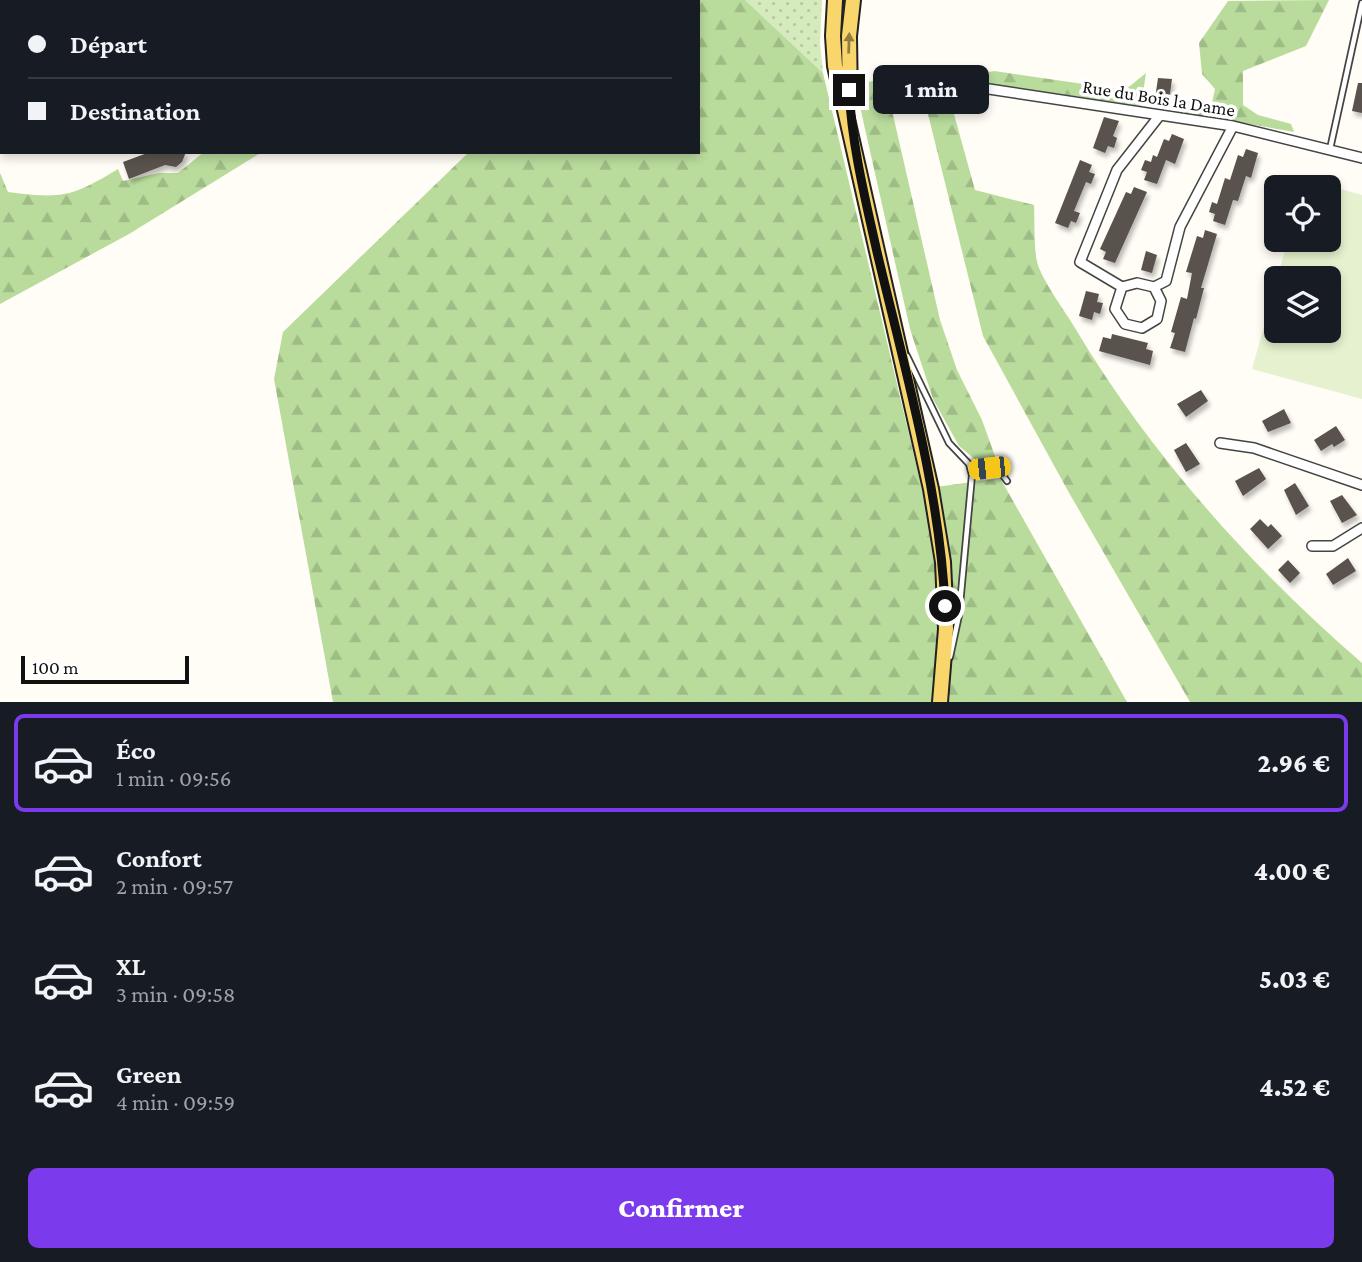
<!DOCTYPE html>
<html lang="fr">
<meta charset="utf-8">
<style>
:root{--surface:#171b24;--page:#242831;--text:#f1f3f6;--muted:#9ea1a6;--line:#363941;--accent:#7c3aed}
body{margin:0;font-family:"Crimson Pro",serif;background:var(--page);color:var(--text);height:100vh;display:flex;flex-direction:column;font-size:26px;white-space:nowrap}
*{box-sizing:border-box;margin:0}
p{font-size:23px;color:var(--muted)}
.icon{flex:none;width:38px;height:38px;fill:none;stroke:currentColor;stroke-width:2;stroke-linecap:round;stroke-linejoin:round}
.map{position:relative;height:702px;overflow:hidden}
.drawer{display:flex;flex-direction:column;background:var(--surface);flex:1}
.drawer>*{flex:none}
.top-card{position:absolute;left:0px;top:0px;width:700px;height:154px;box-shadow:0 4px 10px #0003;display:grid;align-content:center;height:154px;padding:0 28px;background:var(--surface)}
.controls{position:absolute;left:1264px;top:175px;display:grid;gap:14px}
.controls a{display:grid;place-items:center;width:77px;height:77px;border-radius:10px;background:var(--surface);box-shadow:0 4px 10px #0003;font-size:35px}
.scale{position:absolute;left:21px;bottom:18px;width:168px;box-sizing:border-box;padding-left:7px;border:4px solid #111;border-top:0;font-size:19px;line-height:24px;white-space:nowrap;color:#111;-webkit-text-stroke:5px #fff;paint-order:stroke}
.end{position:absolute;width:32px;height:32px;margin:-16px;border:9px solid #111;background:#fff;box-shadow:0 0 0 4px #fff}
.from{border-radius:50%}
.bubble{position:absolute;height:49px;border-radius:10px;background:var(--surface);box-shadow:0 4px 10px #0003;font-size:23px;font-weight:800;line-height:49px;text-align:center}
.car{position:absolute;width:21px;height:42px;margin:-21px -10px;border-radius:9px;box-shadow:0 0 5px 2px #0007;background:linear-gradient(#f5c518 24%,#345 0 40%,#f5c518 0 76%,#345 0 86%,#f5c518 0)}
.top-card b{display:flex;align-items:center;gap:24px;height:66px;font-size:26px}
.top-card b+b{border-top:2px solid var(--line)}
.top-card i{width:18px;height:18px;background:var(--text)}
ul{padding:12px 0 0;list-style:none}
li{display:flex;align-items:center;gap:21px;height:98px;margin:0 14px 10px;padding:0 14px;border:4px solid transparent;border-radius:10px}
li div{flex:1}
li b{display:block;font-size:26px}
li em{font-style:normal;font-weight:800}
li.current{border-color:var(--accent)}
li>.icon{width:63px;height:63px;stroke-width:1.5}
.cta{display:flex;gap:14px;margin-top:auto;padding:14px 28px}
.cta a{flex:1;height:80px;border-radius:10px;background:var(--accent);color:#fff;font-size:28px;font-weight:800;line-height:80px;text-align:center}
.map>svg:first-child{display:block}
</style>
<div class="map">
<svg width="1362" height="702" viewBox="0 0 1362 702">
<defs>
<pattern id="grass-dots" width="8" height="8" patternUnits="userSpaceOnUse" patternTransform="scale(1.75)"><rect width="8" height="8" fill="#d5ebbd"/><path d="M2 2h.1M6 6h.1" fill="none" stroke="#b6c8a1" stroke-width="1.8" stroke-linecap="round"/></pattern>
<pattern id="forest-firs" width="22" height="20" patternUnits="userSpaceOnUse" patternTransform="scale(1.75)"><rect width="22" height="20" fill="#b9dc9c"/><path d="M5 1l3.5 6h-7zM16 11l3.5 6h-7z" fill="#9ebc85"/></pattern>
<filter id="shadow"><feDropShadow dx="2.5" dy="4.5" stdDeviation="2" flood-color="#0004"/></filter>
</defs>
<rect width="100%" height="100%" fill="#fffdf5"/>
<path fill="url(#grass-dots)" d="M745,0H822L820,43L823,73Z"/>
<path fill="url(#forest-firs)" d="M655,0H745L823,73L922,489L1000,478L1127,702H333L274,379L283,332L469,152H698V2H652Z
M1329,0L1306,46L1243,71V105L1258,115L1291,124L1294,132L1177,111L1178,100L1212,103L1215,89L1202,74L1199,43L1228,1Z
M949,70L984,73L994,71L1125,90L1146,73L1141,106L972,81Z
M880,79L891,106L940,320L957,370L982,420L996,459L977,461L959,446L933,399L910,329L861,111V84Z
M947,89L975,190L1034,205C1035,221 1033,254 1039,268C1048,289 1063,308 1075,328C1150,454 1251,567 1362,663V702H1190L1068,491L983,336L923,94Z
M204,152H262L129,234L0,304V173L8,192C62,199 72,197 118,169L123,181L159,173H178Z"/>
<path fill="#e6f2cf" d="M1305,179L1362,195V399L1252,369L1276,284V331H1328V278H1277L1288,240H1328V187H1302Z"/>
<path fill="#5a524d" filter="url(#shadow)" d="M1158,78L1172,79L1169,101L1155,99Z
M1358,83H1362V113L1352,111Z
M1104,117L1119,121L1113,136L1117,138L1114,148L1108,146L1105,153L1093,148Z
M1172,134L1184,139L1175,164L1166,160L1157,184L1144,180L1147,172L1141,170L1145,160L1151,162L1153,155L1157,157L1164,139L1169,141Z
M1246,149L1258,153L1251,178L1246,176L1238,201L1233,200L1225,225L1213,221L1215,214L1209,212L1212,202L1217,204L1225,178L1230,180L1238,155L1243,157Z
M150,152H186L182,162L176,167L165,165L129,179L123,162Z
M1080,160L1092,165L1089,172L1095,174L1091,184L1086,182L1074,211L1080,213L1076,223L1071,221L1068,228L1055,223Z
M1134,187L1147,192L1115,263L1103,259L1106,252L1100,249L1126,192L1131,194Z
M1205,230L1217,234L1201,288H1204L1196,319L1194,318L1185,352L1170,348L1175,333L1171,332L1181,297L1187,299L1192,273L1186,272L1197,236L1203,238Z
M1146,251L1157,255L1152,273L1141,270Z
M1086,291L1099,294L1097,302L1103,303L1100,314L1094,312L1092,320L1079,316Z
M1112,334L1148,343L1146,349L1153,351L1150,365L1099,351L1103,337L1111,339Z
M1201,390L1208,401L1186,417L1177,404Z
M1284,409L1291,423L1268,432L1262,421Z
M1336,426L1345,440L1334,447L1332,444L1321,451L1314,440Z
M1186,443L1200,464L1186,472L1174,450Z
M1259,468L1266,479L1243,496L1235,481Z
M1295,483L1309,506L1296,515L1284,490Z
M1342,495L1357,515L1342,523L1330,501Z
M1260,519L1268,527L1271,524L1282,536L1268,549L1250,529Z
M1348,558L1356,571L1333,585L1326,574Z
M1288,560L1300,573L1290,583L1278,570Z"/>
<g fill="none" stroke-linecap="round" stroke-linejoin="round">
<defs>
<path id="service" d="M1330,149L1362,3
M907,356L949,443L969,464L972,475L959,615L950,657
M971,470L989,468L999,470L1007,481"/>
<path id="minor" d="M419,2L424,0
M950,81L969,86L1233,126L1362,158
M1122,287L1137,283L1154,287L1161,301L1157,319L1142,328L1125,324L1115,309L1122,287L1080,262L1117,170L1160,115
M1154,287L1166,281L1180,227L1233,126
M1220,443L1254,448L1362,485
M1312,546H1333L1362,528"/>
<path id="primary" d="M835,0L833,36L835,66L931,489L943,562L946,629L940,702
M850,103L849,36L853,0"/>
</defs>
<use href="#service" stroke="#444" stroke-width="8"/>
<use href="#minor" stroke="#444" stroke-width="12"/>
<use href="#primary" stroke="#222" stroke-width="18"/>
<use href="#service" stroke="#fff" stroke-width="4.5"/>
<use href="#minor" stroke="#fff" stroke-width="9"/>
<use href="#primary" stroke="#f9d66b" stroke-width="14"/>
</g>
<defs><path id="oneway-solid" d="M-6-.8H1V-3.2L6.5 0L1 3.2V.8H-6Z" transform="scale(1.75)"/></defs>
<use fill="#917d42" href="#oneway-solid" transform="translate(849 43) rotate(-88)"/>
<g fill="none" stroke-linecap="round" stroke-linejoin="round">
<path stroke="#111" stroke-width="9" d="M849,90C852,146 865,198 877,252C904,366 940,490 945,606"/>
</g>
<g text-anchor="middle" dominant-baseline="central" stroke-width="7" stroke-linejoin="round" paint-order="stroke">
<g font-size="19" fill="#111" stroke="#fff">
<text transform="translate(1159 98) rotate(9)">Rue du Bois la Dame</text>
</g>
</g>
</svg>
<div class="controls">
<a><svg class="icon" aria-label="locate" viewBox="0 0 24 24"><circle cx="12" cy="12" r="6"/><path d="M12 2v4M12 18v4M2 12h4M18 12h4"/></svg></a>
<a><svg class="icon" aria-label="layers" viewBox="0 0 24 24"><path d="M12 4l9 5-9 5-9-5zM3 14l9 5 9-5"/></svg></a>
</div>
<div class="scale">100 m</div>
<i class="end from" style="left:945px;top:606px"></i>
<i class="end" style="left:849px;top:90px"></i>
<div class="bubble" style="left:873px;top:65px;width:116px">1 min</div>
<i class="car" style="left:989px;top:468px;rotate:264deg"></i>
<div class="top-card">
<b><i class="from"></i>Départ</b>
<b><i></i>Destination</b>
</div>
</div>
<section class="drawer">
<ul>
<li class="current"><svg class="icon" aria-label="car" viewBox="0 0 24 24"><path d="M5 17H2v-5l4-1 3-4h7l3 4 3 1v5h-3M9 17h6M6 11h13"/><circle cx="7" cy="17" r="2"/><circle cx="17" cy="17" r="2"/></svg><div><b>Éco</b><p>1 min · 09:56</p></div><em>2.96 €</em></li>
<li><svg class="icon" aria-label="car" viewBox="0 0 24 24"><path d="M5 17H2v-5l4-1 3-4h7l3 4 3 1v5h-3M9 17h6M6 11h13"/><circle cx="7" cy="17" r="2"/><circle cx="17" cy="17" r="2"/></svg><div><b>Confort</b><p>2 min · 09:57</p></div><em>4.00 €</em></li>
<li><svg class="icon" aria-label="car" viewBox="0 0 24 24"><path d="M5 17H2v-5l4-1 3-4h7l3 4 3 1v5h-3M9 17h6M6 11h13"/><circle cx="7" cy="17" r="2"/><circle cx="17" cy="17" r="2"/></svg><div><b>XL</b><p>3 min · 09:58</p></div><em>5.03 €</em></li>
<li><svg class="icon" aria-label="car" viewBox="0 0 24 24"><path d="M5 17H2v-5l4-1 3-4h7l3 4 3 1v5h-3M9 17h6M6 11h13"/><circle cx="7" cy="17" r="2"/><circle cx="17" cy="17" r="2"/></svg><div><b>Green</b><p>4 min · 09:59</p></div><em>4.52 €</em></li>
</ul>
<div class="cta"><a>Confirmer</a></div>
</section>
